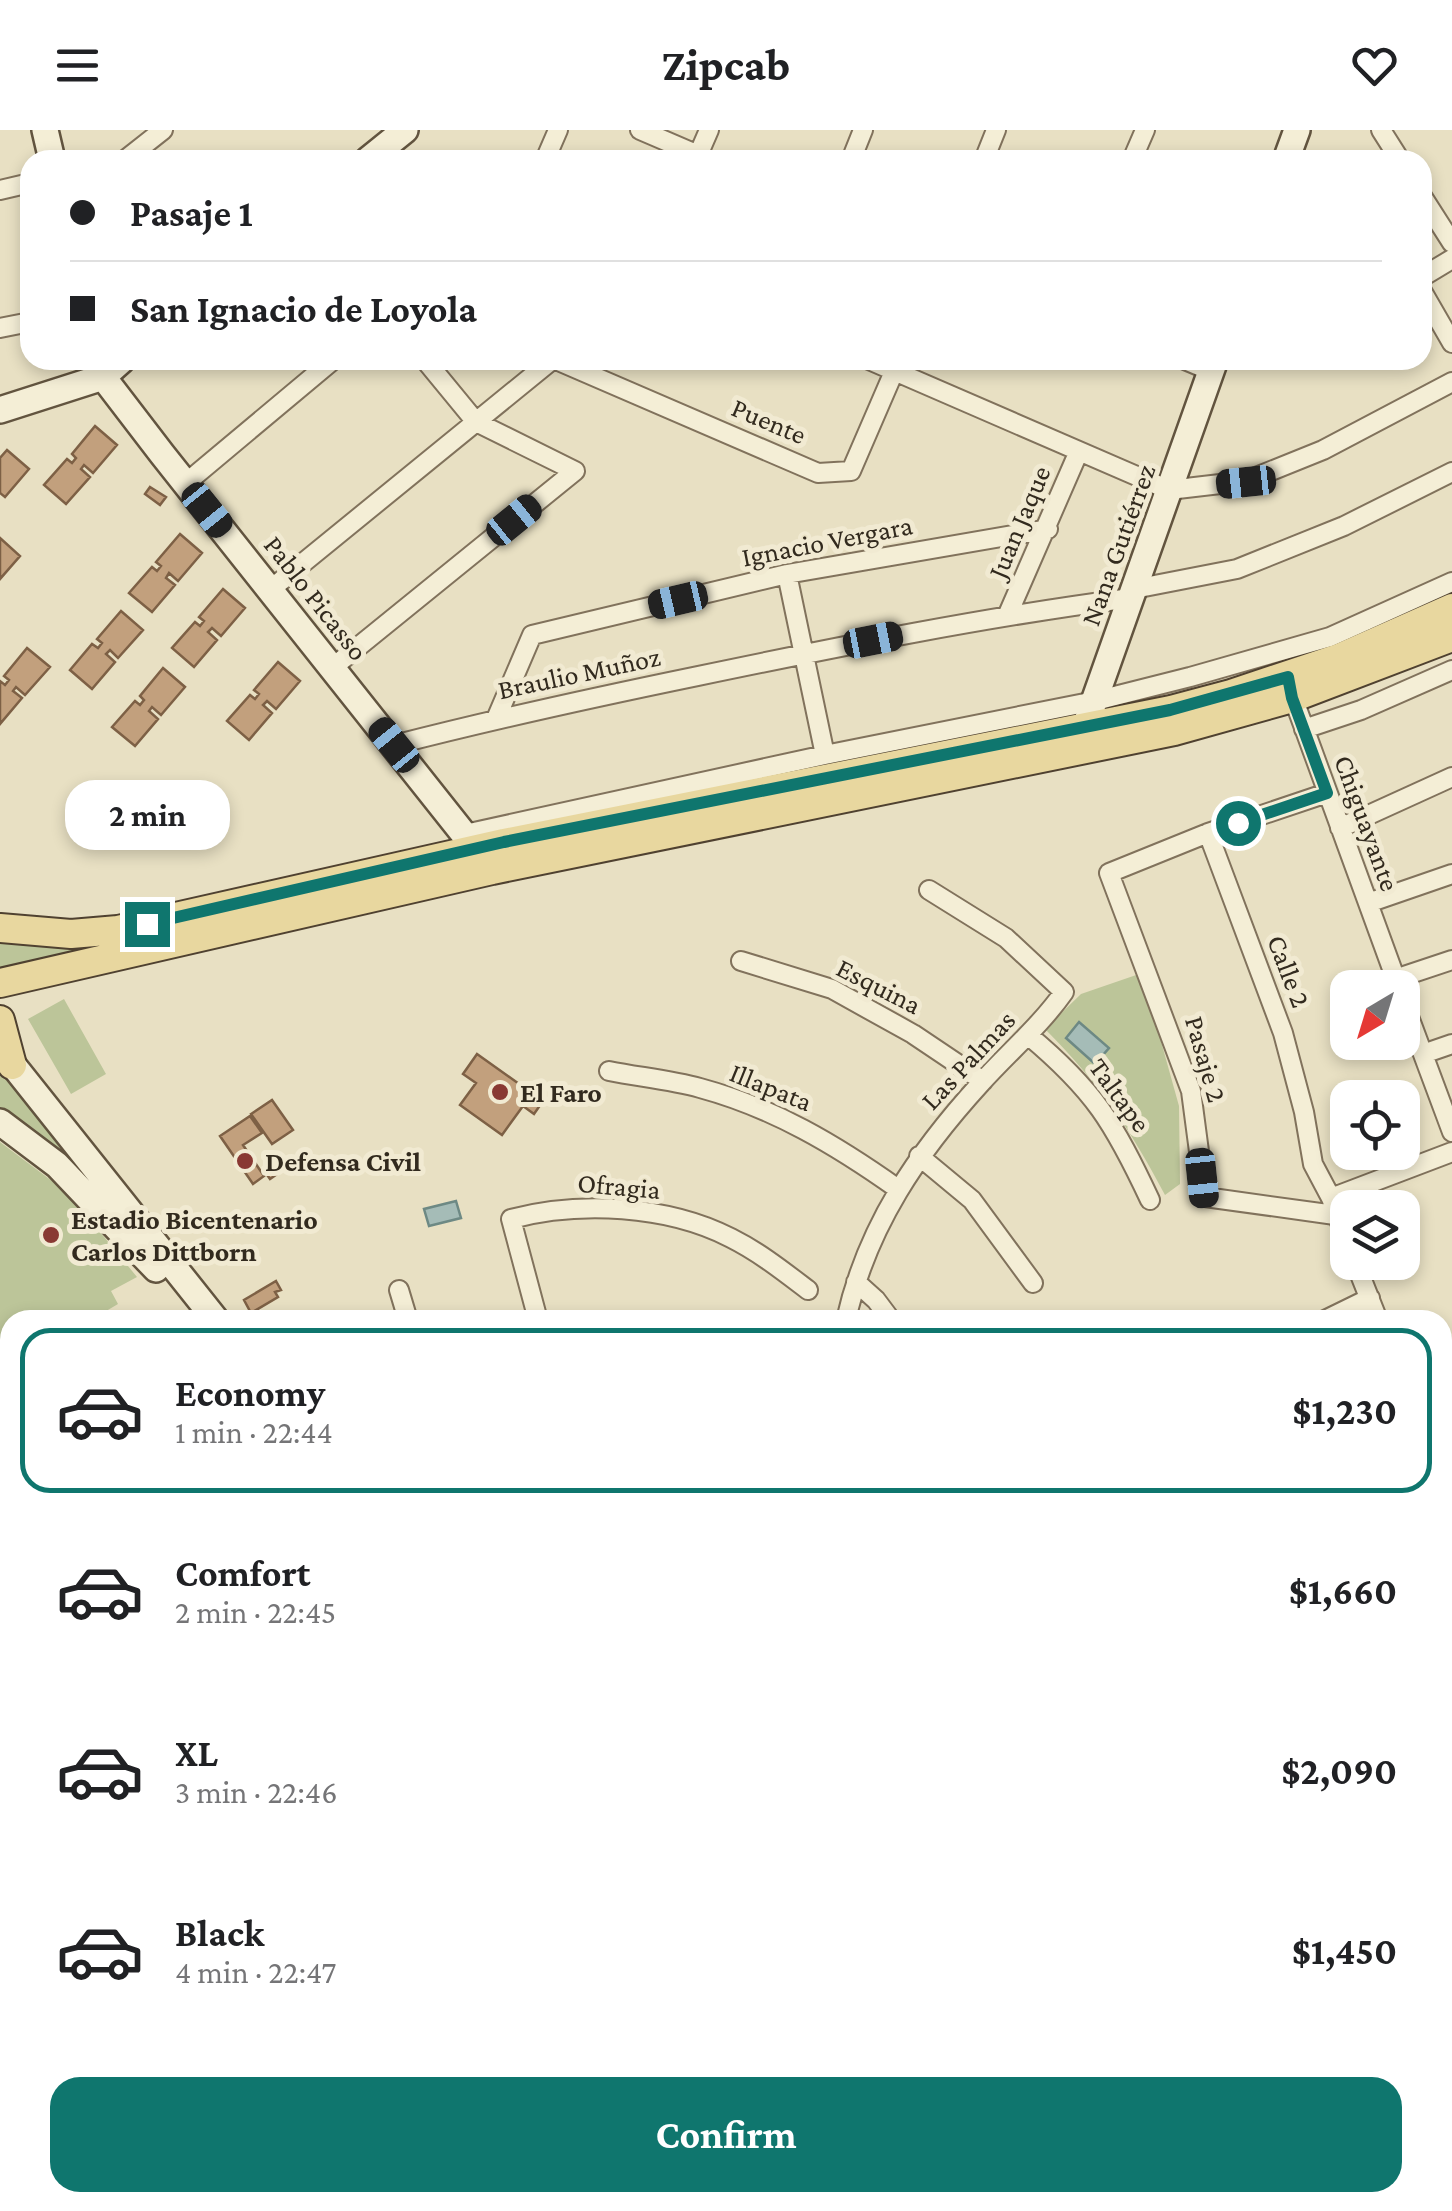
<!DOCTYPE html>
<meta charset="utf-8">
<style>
:root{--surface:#fff;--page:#f6f6f6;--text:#202124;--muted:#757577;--line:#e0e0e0;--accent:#0f766e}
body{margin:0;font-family:"Crimson Pro",serif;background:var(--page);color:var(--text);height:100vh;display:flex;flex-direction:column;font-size:38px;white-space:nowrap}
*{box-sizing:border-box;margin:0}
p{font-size:32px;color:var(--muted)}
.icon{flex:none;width:55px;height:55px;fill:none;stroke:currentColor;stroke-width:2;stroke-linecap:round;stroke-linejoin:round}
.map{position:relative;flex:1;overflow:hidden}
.sheet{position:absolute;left:0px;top:1180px;width:1452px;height:902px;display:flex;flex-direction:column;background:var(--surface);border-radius:30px 30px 0 0;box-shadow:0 5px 15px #0003}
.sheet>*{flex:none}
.top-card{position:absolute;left:20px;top:20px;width:1412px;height:220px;border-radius:30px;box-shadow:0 5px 15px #0003;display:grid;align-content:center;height:220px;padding:0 50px;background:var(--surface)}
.needle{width:65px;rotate:218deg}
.buttons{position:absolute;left:1330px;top:840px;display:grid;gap:20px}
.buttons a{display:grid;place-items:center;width:90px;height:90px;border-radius:20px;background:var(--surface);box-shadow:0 5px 15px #0003;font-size:50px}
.end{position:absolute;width:45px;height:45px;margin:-22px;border:12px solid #0f766e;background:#fff;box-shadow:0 0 0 5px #fff}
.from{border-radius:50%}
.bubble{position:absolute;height:70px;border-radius:30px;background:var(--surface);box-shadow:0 5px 15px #0003;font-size:32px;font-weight:700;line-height:70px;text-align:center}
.car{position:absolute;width:30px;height:60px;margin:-30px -15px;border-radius:12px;box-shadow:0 0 8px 2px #0007;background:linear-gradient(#222 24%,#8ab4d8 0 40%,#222 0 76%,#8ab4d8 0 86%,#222 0)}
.top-card b{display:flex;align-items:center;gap:35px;height:95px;font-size:38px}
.top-card b+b{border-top:2px solid var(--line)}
.top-card i{width:25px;height:25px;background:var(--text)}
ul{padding:18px 0 0;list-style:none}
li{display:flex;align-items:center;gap:30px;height:165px;margin:0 20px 15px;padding:0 30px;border:5px solid transparent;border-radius:30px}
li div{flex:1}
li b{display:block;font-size:38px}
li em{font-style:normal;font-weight:700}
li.selected{border-color:var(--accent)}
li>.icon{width:90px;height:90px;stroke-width:1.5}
.action{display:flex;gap:20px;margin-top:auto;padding:20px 50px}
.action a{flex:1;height:115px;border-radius:30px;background:var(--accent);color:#fff;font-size:40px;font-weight:700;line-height:115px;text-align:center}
header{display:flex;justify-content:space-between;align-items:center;height:130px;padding:0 50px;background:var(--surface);font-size:45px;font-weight:700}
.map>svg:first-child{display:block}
</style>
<header><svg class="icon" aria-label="menu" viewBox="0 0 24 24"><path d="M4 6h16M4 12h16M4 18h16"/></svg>Zipcab<svg class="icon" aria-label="heart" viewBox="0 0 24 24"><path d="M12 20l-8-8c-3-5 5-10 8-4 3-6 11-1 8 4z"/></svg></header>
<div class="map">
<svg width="1452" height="2081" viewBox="0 0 1452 2081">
<rect width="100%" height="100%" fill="#e8e0c3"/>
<path fill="#bcc599" d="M0,810L32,816L91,813L90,819L0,841Z
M1142,843L1179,976L1180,1054L1165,1065C1128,995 1100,955 1045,899L1081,864Z
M64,869L106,944L71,964L28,889Z
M0,941L84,1040L81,1043L0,978Z
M0,1012L68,1063L137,1147L111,1161L118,1174L91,1190H10V1240L0,1246Z
M10,1544V1706L0,1711V1550Z"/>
<path fill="#a5bcb7" stroke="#6d8984" stroke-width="2.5" d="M1079,892L1109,918L1095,934L1066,908Z
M456,1071L461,1088L429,1096L424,1079Z"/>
<path fill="#c2a07d" stroke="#7d6045" stroke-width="2.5" d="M95,296L117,315L93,343L84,335L81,339L90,347L66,374L44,355L67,329L72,333L76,328L72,324Z
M7,320L29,339L5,367L0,363V328Z
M150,357L166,367L160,375L145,364Z
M180,404L202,423L178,451L169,443L166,448L175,455L152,482L129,463L152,437L157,441L161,436L156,432Z
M0,408L20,426L0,449Z
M223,459L245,478L221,506L212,498L208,502L217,510L194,537L172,518L195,492L200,496L204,491L199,487Z
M121,481L143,500L118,528L110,520L106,524L115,532L92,559L70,540L92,514L98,518L102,513L97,509Z
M27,518L50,537L25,565L16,557L13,561L22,568L0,594V551L5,555L9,550L4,546Z
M278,532L300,551L276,579L267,571L263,575L272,583L249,610L227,591L250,565L255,569L259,564L254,560Z
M163,538L185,557L161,585L152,577L149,581L158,589L135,616L112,597L135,571L140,575L144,570L140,566Z
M477,924L543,971L534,984L523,976L502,1005L460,975L476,953L463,944Z
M272,970L293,1000L272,1014L251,984Z
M250,986L262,1003L243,1015L264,1046L253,1054L220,1006Z
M279,1027L286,1038L270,1049L263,1039Z
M276,1151L281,1160L275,1162L278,1167L251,1183L244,1170Z
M1452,1545V1595L1442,1570V1548Z
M9,1840L10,1861L7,1863L10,1875L6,1877L9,1882L0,1888V1846Z"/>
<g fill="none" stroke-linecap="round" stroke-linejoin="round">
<defs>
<path id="street" d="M640,0L710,30
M1381,0L1400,30
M125,30L163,0
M545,30L558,0
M696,30L709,0
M851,30L863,0
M984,30L996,0
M1132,30L1145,0
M0,60L30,53
M1422,66L1452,113
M1422,147L1452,129
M1422,161L1452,213
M0,198L30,192
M556,230L818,343L851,341L899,230
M869,230L1169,360L1246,351L1323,320L1452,252
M1185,230L1211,241
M186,353L333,230
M787,444L825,625
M271,459L552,230
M1134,459L1237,439L1344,396L1452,342
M1008,484L1079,321
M332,538L575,341L476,292L425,230
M1291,562L1399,858
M496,589L532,505L787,444L1048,399
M1304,599L1361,580L1452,540
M394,615C495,589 596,567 698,546C842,516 985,487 1131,468
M1327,663L1208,703L1109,743L1191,961L1205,1067L1335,1085
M1340,698L1452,647
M1208,703L1283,903L1304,982L1313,1034L1331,1068L1348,1114
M465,704L825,625L1095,571L1190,547L1330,507L1452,452
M1368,773L1452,744
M741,831L832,859L913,904L983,951
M1395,849L1452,830
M1402,868L1452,1002
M1028,905C1094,960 1114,993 1150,1070
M1423,924L1452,914
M609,941C639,947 671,950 700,958C774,978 836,1015 898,1059
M919,1026L972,1070L1033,1153
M1331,1068L1452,1022
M1355,1132L1378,1190
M856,1152L876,1170L891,1190
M399,1160L408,1190
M538,1190L511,1089C579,1071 667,1075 731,1108C759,1122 783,1141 808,1160
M846,1190C867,1096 918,1022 981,953C1009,922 1040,896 1064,862L1006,808L929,760
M1325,1190L1370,1168
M1442,1356L1452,1382
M0,1371L10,1366
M0,1490L10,1504
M0,1741L10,1735
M0,1954L10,1968
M332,2072L338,2081
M60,2081L73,2072"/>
<path id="secondary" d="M45,0L52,30
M368,30L405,0
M1286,30L1297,0
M100,230L103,247L162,324L486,732
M0,280L103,247L122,230
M1080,611L1215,230
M1,920L216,1190
M0,992L57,1035L156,1139
M540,2081L541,2072"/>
<path id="primary" d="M0,798L71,804L118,800L504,713L1171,580L1231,564L1339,528L1452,478
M0,853L492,740L1174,601L1292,568L1452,507
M0,890L12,935"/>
</defs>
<use href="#street" stroke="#81725c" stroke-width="22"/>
<use href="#secondary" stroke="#62543f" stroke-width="30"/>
<use href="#primary" stroke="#4f4130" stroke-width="32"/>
<use href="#street" stroke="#f4eed6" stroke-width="18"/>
<use href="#secondary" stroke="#f4eed6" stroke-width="25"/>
<use href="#primary" stroke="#e8d79f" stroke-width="28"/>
</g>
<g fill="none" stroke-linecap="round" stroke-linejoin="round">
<path stroke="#0f766e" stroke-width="12" d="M147,794L504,712L1170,580L1288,547L1292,568L1327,663L1238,693"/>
</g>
<g fill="#893933" stroke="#f1ead2" stroke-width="4">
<circle cx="500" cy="962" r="10"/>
<circle cx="245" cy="1031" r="10"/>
<circle cx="51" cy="1105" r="10"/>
</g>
<g text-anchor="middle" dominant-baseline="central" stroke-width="10" stroke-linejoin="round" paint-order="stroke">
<g font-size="28" fill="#322a1e" stroke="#f1ead2">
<text transform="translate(769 291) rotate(23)">Puente</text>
<text transform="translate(1019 392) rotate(-67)">Juan Jaque</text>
<text transform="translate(827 411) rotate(-11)">Ignacio Vergara</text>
<text transform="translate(1118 415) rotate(-70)">Nana Gutiérrez</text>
<text transform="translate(316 468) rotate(52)">Pablo Picasso</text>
<text transform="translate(579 543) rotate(-12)">Braulio Muñoz</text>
<text transform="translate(1367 693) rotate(70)">Chiguayante</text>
<text transform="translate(1289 841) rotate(69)">Calle 2</text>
<text transform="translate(879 856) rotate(27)">Esquina</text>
<text transform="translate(1206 929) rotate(74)">Pasaje 2</text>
<text transform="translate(968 930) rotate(-47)">Las Palmas</text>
<text transform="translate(771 957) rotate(22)">Illapata</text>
<text transform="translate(1120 965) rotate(54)">Taltape</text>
<text transform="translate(619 1056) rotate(5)">Ofragia</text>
</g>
<g font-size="28" font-weight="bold" fill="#322a1e" stroke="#f1ead2" text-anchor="start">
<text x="520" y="962">El Faro</text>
<text x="265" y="1031">Defensa Civil</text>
<text x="71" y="1089">Estadio Bicentenario<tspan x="71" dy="32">Carlos Dittborn</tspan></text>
</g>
</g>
</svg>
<div class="buttons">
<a><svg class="needle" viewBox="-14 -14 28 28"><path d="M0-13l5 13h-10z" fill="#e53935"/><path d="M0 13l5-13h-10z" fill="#757577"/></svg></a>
<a><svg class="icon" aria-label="locate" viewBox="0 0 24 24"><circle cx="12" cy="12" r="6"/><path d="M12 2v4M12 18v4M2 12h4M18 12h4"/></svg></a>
<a><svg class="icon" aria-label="layers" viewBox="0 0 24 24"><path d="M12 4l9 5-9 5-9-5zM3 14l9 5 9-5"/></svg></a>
</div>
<i class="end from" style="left:1238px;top:693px"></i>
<i class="end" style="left:147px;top:794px"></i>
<div class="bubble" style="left:65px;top:650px;width:165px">2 min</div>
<i class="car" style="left:1246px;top:352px;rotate:264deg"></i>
<i class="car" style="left:207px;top:380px;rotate:141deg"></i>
<i class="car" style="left:514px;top:390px;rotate:51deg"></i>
<i class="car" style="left:678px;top:470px;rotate:257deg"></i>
<i class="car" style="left:873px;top:510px;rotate:79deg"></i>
<i class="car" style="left:394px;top:615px;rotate:321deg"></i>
<i class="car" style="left:1202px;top:1048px;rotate:174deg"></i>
<div class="top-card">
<b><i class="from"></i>Pasaje 1</b>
<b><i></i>San Ignacio de Loyola</b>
</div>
<section class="sheet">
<ul>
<li class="selected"><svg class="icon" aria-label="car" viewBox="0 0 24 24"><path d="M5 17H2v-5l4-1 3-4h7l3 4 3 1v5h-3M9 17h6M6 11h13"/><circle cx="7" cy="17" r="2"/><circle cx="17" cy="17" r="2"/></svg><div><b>Economy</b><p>1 min · 22:44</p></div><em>$1,230</em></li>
<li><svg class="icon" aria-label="car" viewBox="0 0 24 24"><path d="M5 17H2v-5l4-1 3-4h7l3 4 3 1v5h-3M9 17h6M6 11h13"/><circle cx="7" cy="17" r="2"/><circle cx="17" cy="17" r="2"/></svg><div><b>Comfort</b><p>2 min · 22:45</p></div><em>$1,660</em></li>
<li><svg class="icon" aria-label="car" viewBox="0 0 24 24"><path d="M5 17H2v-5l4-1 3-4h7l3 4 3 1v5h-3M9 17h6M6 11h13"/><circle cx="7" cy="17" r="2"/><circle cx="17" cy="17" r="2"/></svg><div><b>XL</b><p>3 min · 22:46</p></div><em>$2,090</em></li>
<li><svg class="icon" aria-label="car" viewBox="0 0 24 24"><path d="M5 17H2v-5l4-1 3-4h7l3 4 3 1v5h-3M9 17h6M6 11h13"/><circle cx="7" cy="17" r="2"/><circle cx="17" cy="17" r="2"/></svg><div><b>Black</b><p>4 min · 22:47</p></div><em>$1,450</em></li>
</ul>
<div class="action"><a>Confirm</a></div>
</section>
</div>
